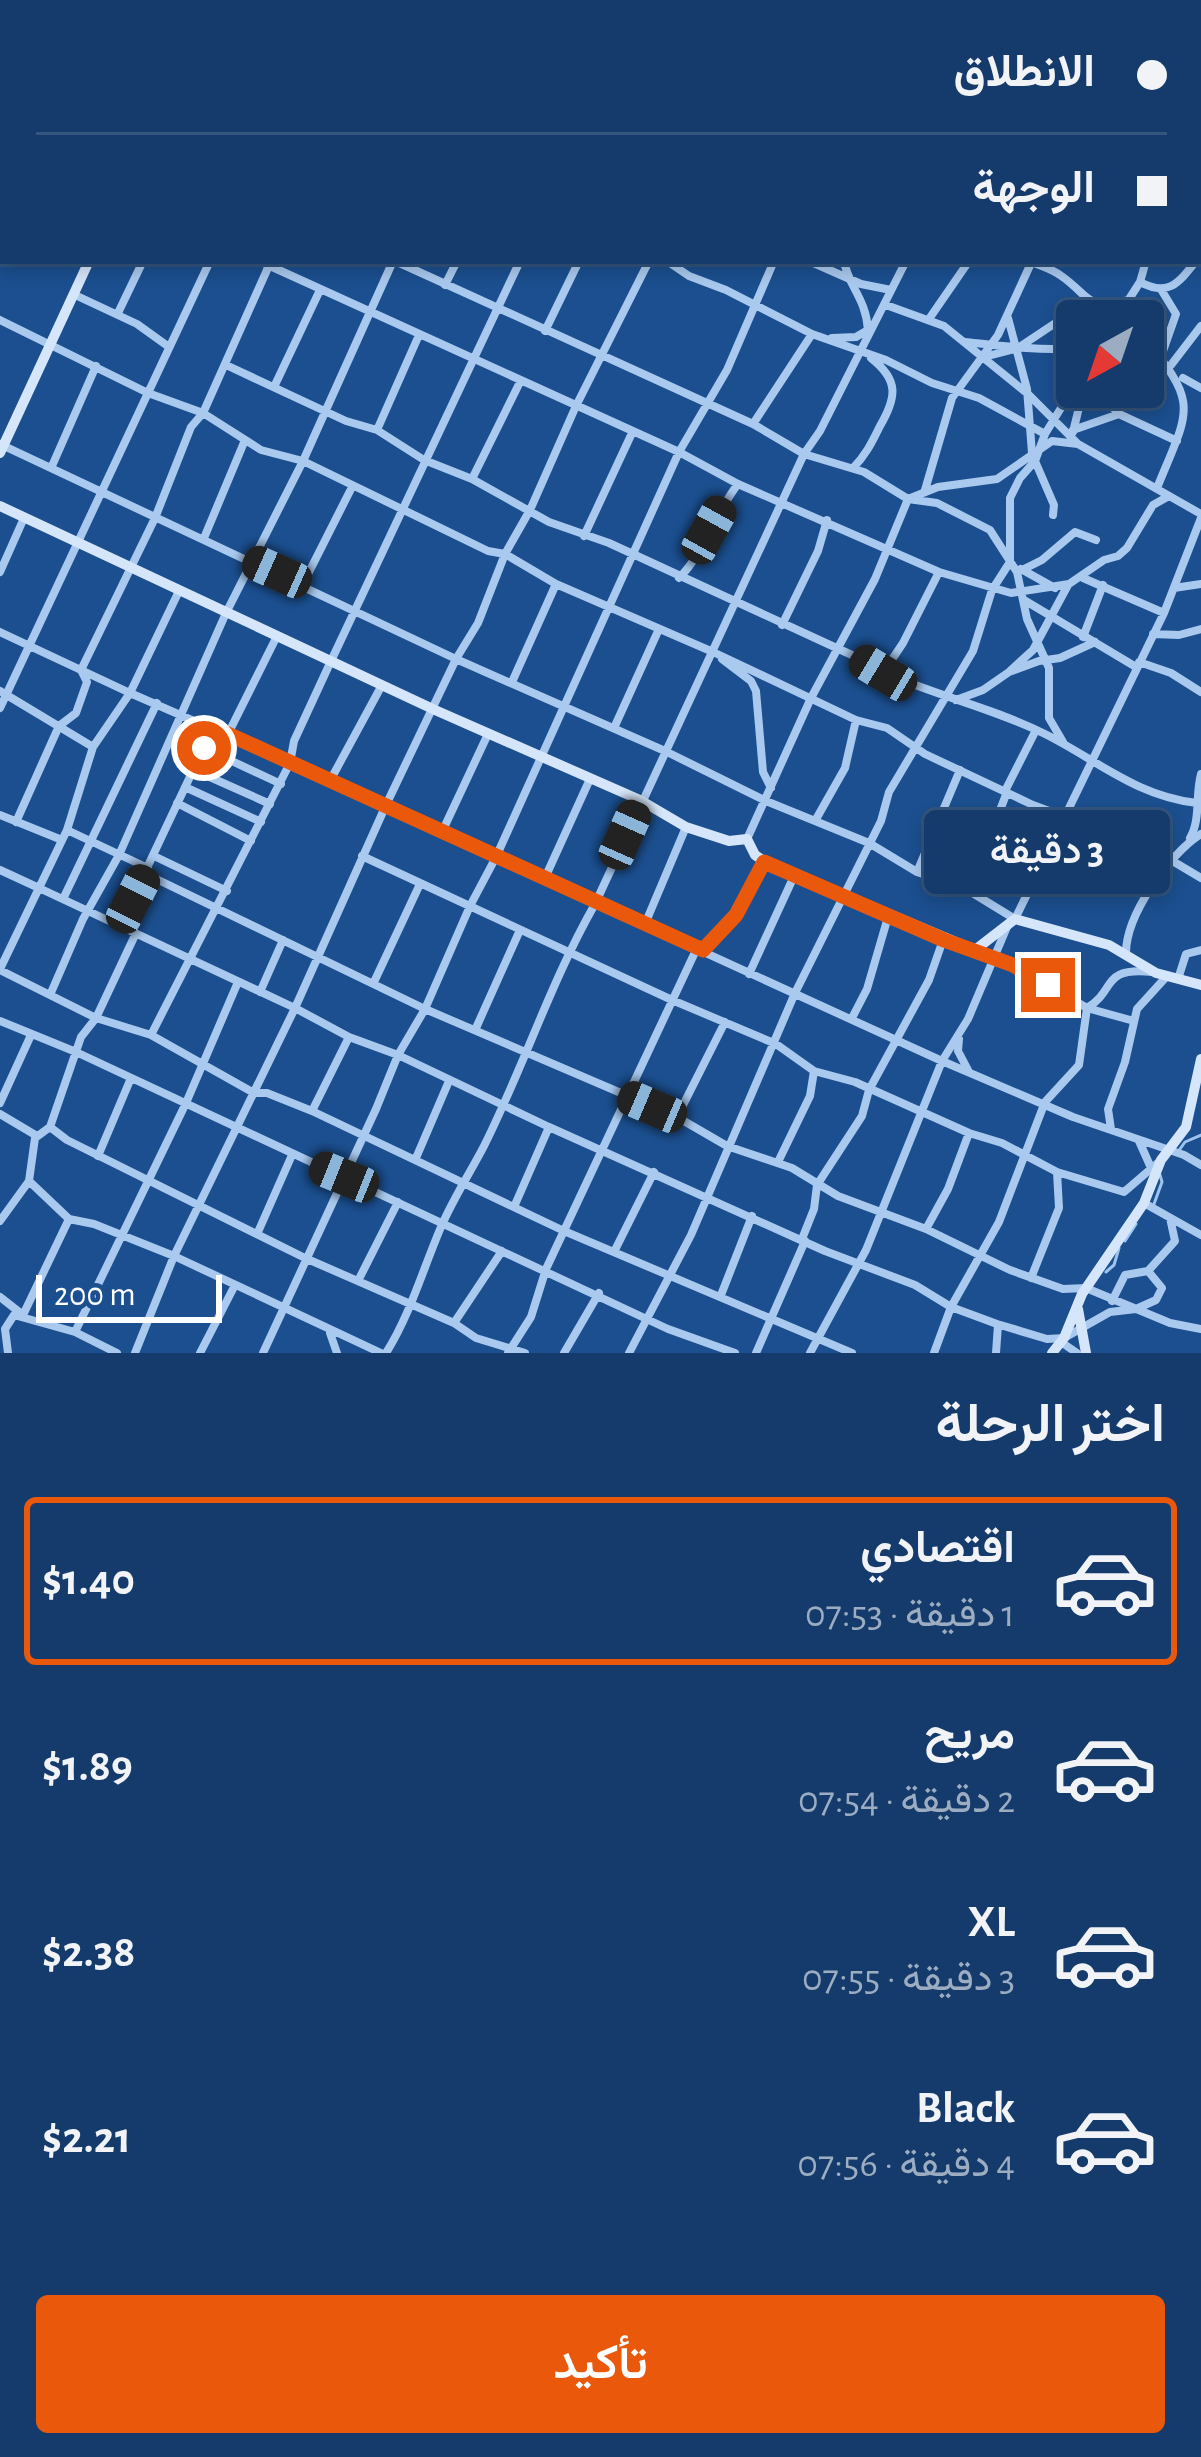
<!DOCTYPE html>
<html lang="ar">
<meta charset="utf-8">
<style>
:root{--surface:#143b6b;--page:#1d4271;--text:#f1f3f6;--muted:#9dadc1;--line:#33557e;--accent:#ea580c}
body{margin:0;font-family:"Alegreya Sans",Vazirmatn,sans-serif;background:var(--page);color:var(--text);direction:rtl;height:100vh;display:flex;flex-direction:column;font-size:45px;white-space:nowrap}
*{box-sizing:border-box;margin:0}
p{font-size:39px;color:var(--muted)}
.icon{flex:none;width:66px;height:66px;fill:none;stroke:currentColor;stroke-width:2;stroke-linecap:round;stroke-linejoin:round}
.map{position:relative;height:1353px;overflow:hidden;direction:ltr}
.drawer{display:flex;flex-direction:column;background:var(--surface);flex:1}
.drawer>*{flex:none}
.banner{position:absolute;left:0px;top:0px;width:1203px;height:264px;box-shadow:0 6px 18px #0003,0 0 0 3px var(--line);direction:rtl;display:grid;align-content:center;height:264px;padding:0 36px;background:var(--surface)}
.needle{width:78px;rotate:220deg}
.tools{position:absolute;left:1056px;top:300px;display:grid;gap:24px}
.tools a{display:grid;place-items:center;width:108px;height:108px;border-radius:12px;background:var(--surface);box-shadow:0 6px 18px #0003,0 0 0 3px var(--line);font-size:60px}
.scale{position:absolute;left:36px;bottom:30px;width:186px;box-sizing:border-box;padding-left:12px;border:6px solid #fff;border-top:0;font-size:33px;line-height:42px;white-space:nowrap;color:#fff;-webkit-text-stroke:9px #1b4f8f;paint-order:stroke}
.end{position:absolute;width:54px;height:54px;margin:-27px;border:15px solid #ea580c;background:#fff;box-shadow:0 0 0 6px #fff}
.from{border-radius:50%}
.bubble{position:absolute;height:84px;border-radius:12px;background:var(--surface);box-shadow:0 6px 18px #0003,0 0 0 3px var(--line);font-size:39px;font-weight:600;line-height:84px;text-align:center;direction:rtl}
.car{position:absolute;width:36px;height:72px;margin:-36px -18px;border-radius:15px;box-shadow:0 0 9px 3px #0007;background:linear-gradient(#222 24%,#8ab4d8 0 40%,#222 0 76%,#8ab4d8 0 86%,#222 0)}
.banner b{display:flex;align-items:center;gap:42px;height:114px;font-size:45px}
.banner b+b{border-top:3px solid var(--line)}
.banner i{width:30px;height:30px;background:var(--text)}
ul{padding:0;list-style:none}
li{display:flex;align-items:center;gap:36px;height:168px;margin:0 24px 18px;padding:0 12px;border:6px solid transparent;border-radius:12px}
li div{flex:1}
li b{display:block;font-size:45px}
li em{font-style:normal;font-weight:600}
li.on{border-color:var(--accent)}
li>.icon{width:108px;height:108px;stroke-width:1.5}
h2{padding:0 36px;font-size:54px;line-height:144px}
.action{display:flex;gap:24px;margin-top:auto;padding:24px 36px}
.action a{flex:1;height:138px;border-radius:12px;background:var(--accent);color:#fff;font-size:48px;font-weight:600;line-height:138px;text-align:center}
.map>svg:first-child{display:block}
</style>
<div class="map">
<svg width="1201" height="1353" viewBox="0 0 1201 1353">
<rect width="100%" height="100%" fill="#1b4f8f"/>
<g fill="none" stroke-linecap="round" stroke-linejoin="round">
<path stroke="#9cc4f0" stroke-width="3" d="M1180,1149L1185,1142L1201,1135
M1154,1204L1162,1182L1160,1175
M1125,1241L1136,1224
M1106,1272L1114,1265L1119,1248"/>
<path stroke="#a9c9ee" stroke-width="8" d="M106,0L113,3
M229,0L235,3
M368,0L372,3
M488,0L500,3
M634,0L641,3
M941,0L946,3
M1035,0L1040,3
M62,3L63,0
M210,3L212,0
M274,3L276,0
M336,3L339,0
M405,3L406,0
M453,3L455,0
M522,3L524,0
M649,3L650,0
M701,3L702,0
M774,3L776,0
M849,3L851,0
M911,3L912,0
M1109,3L1110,0
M1159,3L1161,0
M1200,30H1201
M1200,121L1201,120
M1200,161H1201
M259,261L679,452L738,484L939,572L1011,593L1069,584L1104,560L1118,556L1127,548L1153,505L1169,496
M395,261L753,424L804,454L864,472L908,499L937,503L990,530L1017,572L1027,619L1049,668V718L1063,742
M667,261L689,276L726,290L812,334L886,360L932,383L979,398L1045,434
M809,261L861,284L891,290
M1032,262C1041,266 1052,269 1060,275C1092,297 1084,311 1129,300
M1140,282C1168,297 1178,284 1196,261
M445,285L457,261
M1162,291L1176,314L1162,354
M75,295L137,324L169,347
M886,305L944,326L1028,394L1077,443
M118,313L143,261
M1008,318L1027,389L1032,453
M929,319L969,261
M0,320L148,393L203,413L261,450L303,461L488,551L505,554L556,584L713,652L856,720L887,728L925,754L1033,805L1154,850L1201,878
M1115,321L1140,282L1146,261
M545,331L579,261
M1143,337C1201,405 1189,409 1157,488
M832,338L856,337L868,330C866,298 848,286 844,261
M965,342C1002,346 1039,351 1077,348
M984,357L1018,348L1087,302
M226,365L346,421L377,430L424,460L472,479L549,522L609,543L854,656C914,692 983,703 1045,734C1097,760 1136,796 1197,803
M1171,365L1201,326
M1183,378L1201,388
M274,387L320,290
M1093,387L1119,414
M753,424L812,334
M377,430L419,335
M1073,430L1119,414L1177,441
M1073,432L1084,387
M0,444L456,659L665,751L766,801L869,843L917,872L966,889L1015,919L1164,613L1201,518
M1035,461L1054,505L1053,515
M52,466L96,366
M853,468C866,455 872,442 880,426C897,397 899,380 871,358
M472,479L521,380
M925,490L952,398L998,335L1032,261
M584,536L632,433
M204,538L245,440
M1021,569L1055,588
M1022,570L1042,560L1075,532L1096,540
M0,572L24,518
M679,578C705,552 715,513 738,484
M1083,578L1164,613
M303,584L352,487
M1174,588L1201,584
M179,591L130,693L290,763L294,741L331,661L520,261
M1024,600L1136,667
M782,625L818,551L827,520
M0,632L130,693L93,747L67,830L39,888L295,1008L386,805L456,659L478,623L505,554L530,510L576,406L649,261
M1153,634L1179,635L1201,629
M1083,637L1103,585
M722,659L751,681L756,691L763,772L771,788
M1139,662L1171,673L1201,692
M1010,671L1033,650L1068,585
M883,673L903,643L939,572
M512,682L556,584
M0,691L93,747
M956,700L983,690L1009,672L1039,661L1060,658L1095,642
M0,708L210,261
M614,728L659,629
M228,734L277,636
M204,748L281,784
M194,770L270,804
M331,779L382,685
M185,787L261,822
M1005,791L1036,730
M177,803L251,841
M0,815L62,840
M815,821L845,768L856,720
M16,822L59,726L76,713L87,682L81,670L155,518L191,427L203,413L271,261
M67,830L148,868
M442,832L488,734
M1190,838C1201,819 1195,796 1201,774
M747,839L811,698L875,579L908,499L938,487L997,479L1052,441L1078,444L1201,514
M154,856L227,891
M362,856L672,1000L776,1044L814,1071L855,1082L969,1133L1002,1143L1057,1172L1124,1192L1160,1161
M0,870L39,888L0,969
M917,872L960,770
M146,874L425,1009L677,1117L727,1146L792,1168L838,1196L926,1229L1010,1270L1063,1289L1086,1288L1170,1323L1201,1329
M544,880L590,779
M969,891L1007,792
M63,899L157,703
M645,924L686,827
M120,925L213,728
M703,950L736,915L764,861
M975,950L1013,965L1087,1008L1134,1021
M1126,953C1126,915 1169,854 1201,834
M0,970L96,1018L151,1035L254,1093H267L312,1111L564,1231L852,1353
M749,974L795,874
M1178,979L1186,954L1201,950
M374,982L420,884
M260,992L283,940
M50,995L83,919L119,855L226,613L303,461L393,261
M852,1018L867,989L888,917
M0,1021L76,1052L668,1329L735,1353
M476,1028L520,930
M151,1035L290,763L942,1061L1073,1117L1184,1155L1201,1165
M959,1039L958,1051L968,1070
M0,1103L31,1035
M312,1111L349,1037
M0,1114L37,1136
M677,1117L725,1022
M50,1127L67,1140L305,1258L454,1323L476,1338L525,1353
M1111,1129L1108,1109L1125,1062L1137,1009L1167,976
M1139,1141L1152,1170
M98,1156L131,1078
M416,1158L449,1081
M778,1162L810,1096L814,1071
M29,1181L69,1219L94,1224L174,1256L381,1353
M1144,1203L1201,1235
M514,1207L549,1127
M0,1221L29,1181L35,1138L50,1127L81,1037L96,1018L136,933
M926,1229L948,1189L969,1133
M258,1232L292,1155
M802,1239L814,1209L817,1185L862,1116L869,1090L929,980L943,940
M615,1250L654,1172
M1031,1278L1059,1208L1057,1172
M359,1279L398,1202
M721,1295L752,1216
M0,1297L23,1315L69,1219
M1112,1301L1125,1275L1148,1271L1175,1241L1170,1218
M454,1323L502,1251
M75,1332L186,1103L238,982
M330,1333L337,1353
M1061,1342L1077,1353
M8,1353L5,1329L14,1315L75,1332L117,1353
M135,1353L174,1256L295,1008L349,1037L398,1055L549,1127L825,1251L915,1285L951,1307L997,1324L1047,1339L1064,1338L1110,1312L1136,1309L1156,1300L1162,1288L1148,1271
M200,1353L234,1287
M263,1353L376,1109L398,1055L425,1009L470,906L496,857L679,452L727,370L774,261
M386,1353C410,1315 423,1269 441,1227C453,1199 470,1173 484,1146C524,1066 551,981 595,904L804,454L820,431L906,261
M508,1353L531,1317L546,1269L697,948
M564,1353L599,1293
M629,1353L691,1235L795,993L881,821L889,792L973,651L992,590L1010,562V498L1020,478L1035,461L1045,434L1077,382
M756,1353L805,1241
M810,1353L866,1250L942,1061L968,1019L1007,927
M934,1353L951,1307L999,1222L1045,1102L1079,1065L1087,1008C1117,990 1100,967 1152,972
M996,1353L998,1325"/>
<path stroke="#d6e6fa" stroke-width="10" d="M6,3L8,0
M0,15L3,10
M0,80L3,82
M0,144L3,138
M0,205L3,207
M0,453L89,261
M0,506L435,710L640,800L686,827L729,841L747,839L755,855L764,861L975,950L1015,919L1109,945L1156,973L1201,985
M1078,1309L1086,1353
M1052,1353L1064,1338L1082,1294L1144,1203L1161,1160L1186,1127L1201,1059"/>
</g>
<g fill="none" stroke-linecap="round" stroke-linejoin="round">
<path stroke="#ea580c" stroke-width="15" d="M204,748L213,728L228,734L703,950L736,915L764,862L944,940L1013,965L1048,985"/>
</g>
</svg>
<div class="tools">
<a><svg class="needle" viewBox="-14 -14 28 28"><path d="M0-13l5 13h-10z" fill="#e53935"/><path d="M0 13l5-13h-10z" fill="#9dadc1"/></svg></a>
</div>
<div class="scale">200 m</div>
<i class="end from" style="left:204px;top:748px"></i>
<i class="end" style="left:1048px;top:985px"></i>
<div class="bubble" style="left:924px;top:810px;width:246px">3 دقيقة</div>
<i class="car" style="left:709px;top:530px;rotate:29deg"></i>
<i class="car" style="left:277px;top:572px;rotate:294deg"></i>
<i class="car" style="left:883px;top:673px;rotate:301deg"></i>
<i class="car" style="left:625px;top:835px;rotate:24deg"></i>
<i class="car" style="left:133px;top:899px;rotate:27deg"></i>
<i class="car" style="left:652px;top:1107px;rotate:293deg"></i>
<i class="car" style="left:344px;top:1177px;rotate:292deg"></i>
<div class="banner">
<b><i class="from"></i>الانطلاق</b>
<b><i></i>الوجهة</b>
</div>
</div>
<section class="drawer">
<h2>اختر الرحلة</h2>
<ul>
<li class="on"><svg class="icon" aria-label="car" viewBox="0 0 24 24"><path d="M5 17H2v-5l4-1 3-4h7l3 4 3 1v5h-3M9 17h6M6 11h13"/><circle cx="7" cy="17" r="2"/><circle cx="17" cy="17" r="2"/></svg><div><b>اقتصادي</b><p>1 دقيقة · 07:53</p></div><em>$1.40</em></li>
<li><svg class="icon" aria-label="car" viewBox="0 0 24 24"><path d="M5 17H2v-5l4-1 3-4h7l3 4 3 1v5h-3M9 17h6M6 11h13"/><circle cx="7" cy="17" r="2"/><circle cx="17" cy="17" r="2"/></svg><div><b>مريح</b><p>2 دقيقة · 07:54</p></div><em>$1.89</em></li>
<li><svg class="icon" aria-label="car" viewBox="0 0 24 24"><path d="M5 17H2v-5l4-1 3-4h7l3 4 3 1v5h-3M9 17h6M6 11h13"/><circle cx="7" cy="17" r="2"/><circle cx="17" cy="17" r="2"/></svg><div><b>XL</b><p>3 دقيقة · 07:55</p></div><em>$2.38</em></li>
<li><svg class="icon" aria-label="car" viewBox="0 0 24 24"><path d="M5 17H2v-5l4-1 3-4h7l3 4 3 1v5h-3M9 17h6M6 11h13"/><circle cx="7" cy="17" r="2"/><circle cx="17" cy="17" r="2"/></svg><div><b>Black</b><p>4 دقيقة · 07:56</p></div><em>$2.21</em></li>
</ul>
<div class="action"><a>تأكيد</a></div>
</section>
